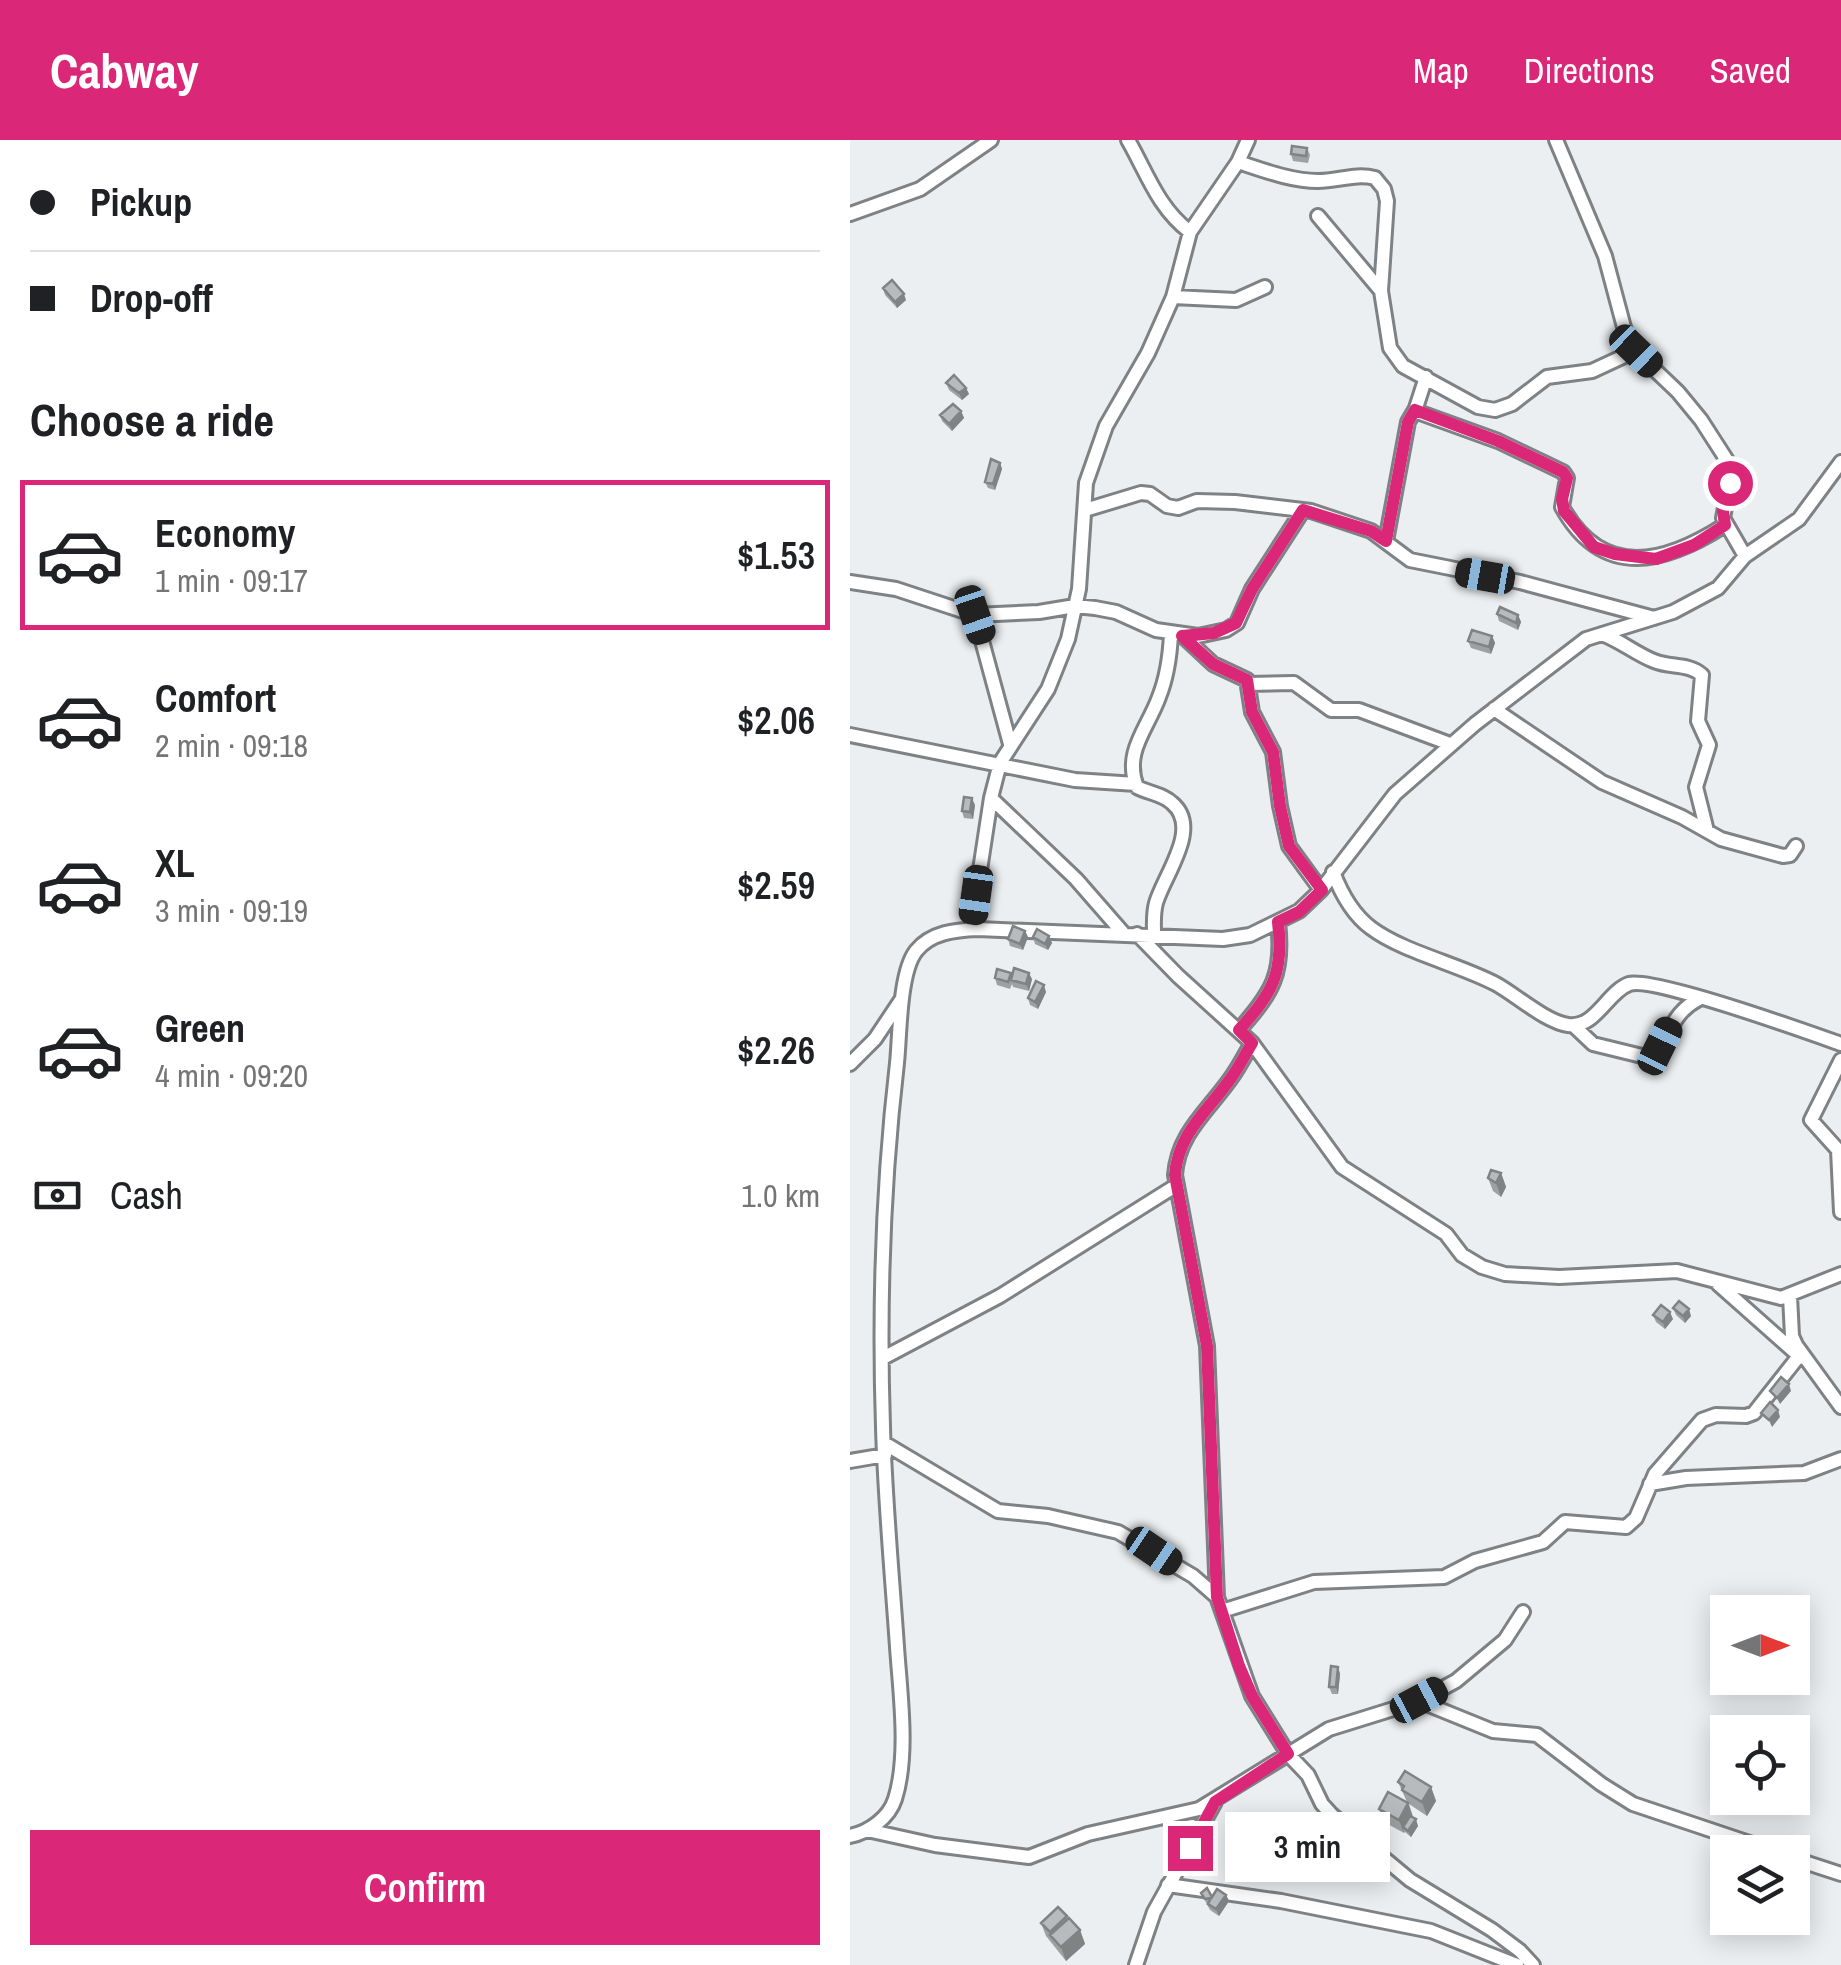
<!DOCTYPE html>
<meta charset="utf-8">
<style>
:root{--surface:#fff;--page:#f6f6f6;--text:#202124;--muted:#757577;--line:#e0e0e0;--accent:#db2777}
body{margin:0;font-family:"Archivo Narrow",sans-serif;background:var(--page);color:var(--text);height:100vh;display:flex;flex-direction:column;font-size:38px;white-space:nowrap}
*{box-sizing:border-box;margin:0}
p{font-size:32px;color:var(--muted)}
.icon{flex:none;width:55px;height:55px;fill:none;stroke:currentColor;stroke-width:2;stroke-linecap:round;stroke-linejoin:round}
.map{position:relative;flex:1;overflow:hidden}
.panel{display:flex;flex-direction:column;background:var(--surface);width:850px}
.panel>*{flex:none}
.top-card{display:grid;align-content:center;height:220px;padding:0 30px;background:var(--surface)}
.needle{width:65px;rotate:90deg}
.buttons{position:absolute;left:860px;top:1455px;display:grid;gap:20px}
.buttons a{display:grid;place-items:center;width:100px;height:100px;border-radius:0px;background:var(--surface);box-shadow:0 5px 25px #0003;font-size:50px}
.end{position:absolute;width:45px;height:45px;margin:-22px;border:12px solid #db2777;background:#fff;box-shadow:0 0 0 5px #fff}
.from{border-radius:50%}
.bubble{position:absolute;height:70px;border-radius:0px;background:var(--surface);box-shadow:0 5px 25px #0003;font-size:32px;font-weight:600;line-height:70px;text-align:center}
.car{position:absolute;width:30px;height:60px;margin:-30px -15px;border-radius:12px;box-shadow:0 0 8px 2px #0007;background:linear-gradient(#222 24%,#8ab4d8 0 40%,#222 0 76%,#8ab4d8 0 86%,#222 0)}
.top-card b{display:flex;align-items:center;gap:35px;height:95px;font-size:38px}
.top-card b+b{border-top:2px solid var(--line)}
.top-card i{width:25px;height:25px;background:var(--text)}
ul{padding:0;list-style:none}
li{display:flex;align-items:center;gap:30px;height:150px;margin:0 20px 15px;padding:0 10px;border:5px solid transparent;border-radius:0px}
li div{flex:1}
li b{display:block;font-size:38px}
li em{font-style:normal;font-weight:600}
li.current{border-color:var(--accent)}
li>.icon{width:90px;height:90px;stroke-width:1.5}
h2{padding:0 30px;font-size:45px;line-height:120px}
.pay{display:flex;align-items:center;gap:25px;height:110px;padding:0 30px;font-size:38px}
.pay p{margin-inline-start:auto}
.action{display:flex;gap:20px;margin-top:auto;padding:20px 30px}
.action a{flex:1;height:115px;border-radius:0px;background:var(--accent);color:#fff;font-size:40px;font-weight:600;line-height:115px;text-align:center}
header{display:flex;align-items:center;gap:60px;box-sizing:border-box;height:140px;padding:0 50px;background:var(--accent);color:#fff}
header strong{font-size:48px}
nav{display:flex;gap:55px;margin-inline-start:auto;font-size:35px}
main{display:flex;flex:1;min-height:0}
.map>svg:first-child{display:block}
</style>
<header>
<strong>Cabway</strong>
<nav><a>Map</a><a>Directions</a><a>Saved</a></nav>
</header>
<main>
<section class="panel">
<div class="top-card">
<b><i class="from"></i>Pickup</b>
<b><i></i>Drop-off</b>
</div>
<h2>Choose a ride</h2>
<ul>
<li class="current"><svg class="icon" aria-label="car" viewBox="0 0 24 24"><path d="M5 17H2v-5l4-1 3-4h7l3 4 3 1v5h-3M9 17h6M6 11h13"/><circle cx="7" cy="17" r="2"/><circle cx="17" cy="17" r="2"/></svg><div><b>Economy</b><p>1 min · 09:17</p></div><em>$1.53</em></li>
<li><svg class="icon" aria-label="car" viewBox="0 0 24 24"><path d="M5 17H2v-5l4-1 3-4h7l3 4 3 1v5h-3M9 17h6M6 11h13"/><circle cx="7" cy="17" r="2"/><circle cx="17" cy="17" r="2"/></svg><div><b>Comfort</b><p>2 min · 09:18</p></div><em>$2.06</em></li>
<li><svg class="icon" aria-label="car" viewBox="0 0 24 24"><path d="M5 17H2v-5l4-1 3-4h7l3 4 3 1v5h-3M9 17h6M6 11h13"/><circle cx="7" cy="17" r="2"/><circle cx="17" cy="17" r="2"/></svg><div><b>XL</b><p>3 min · 09:19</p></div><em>$2.59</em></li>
<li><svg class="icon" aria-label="car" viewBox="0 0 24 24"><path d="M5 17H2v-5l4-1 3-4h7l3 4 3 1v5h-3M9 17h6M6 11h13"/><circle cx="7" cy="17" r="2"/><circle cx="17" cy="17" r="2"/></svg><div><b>Green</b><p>4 min · 09:20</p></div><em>$2.26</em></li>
</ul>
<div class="pay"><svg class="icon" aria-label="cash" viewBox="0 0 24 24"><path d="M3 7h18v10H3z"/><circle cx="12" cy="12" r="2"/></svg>Cash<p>1.0 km</p></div>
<div class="action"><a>Confirm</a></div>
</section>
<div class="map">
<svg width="991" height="1825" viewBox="0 0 991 1825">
<rect width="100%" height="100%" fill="#ebeff1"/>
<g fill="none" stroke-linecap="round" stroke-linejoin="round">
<defs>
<path id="minor" d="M278,0C297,33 308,68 340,92
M706,0L755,116L775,191L785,211L828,252L851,280L878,322L881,336L873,378L895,416
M388,22C413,30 441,41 468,41C488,41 505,33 525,38L534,49L537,61L531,151L540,208L553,226L628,267L645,270L662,264L697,237L742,231L785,211
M0,74L70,49L141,0
M468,76L531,151
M323,157L386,160L415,147
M576,237L565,271L648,301L713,332L717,338L712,367C753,441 816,423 875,385
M235,370L291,353L300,354L317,366L328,368L347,361L385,362L461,371L521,391L560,420L670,442L804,478
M536,401L558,282L565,270
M0,442L46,449L125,475L189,472L225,466L245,468L266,472L306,490L348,496L376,490L387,483L402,449L453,370
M125,475L160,604
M752,494C771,501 786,514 804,521C821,528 838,523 852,535L848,581L859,605L846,647L857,691
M333,496L363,524L397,540L402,572L423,612L430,666L439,706L471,750
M398,544L444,543L481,570H509L600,604
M644,569L752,642L832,677L871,699L933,716L940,715L946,706
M0,595L225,640L286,644
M141,658L226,739L274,794
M483,732C491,753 502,774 521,788C553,812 608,824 646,844C666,855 696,882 718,885C745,889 757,852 779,844C802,836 960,893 991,904
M121,789L141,658L150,623L198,549L218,499L229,449L236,343L256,286L298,213L323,157L340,92L388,22L398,0
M287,794L328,836L402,903L492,1027L596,1094L612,1115L632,1127L655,1134L709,1137L827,1131L931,1158L991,1134
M304,794C304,783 303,774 306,763C314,735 352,688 322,663C313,654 298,653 287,647C273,612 298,588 309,557C317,537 320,515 321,494
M724,886L743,904L796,917C821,904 817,875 849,859
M389,890C423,852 434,833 428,782
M402,903C395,915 389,927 381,938C358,971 328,993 325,1035L357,1206L367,1457L402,1556L438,1614L458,1635L472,1664L482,1675L560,1740L642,1790L670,1811L683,1825
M991,920L961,980L988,1010L991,1072
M0,924L25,899L51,860
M868,1144L947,1214
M940,1156L942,1196L946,1205L991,1267
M33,1218L150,1156L327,1045
M34,1303L148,1371L198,1376L268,1392L343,1436L367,1457
M0,1321L35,1315
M800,1344L836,1338L954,1333L991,1319
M372,1471L464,1442L594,1437L625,1421L693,1402L715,1382L776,1387L786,1378L805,1334L852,1280L866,1275L896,1276L904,1273L949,1216L953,1218
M569,1561L643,1591L687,1595L751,1644L783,1664L926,1712
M17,1690L85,1705L179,1717L238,1694L349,1669L479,1589L569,1561L606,1541L655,1500L673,1472
M0,1696C19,1692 39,1678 45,1659C59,1615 50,1552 47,1507C42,1434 35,1360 33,1287C29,1166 33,1043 47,923C50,895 49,833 66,811C81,792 106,790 128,789L373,799L400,795L449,771L471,750L545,654L625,584L736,499L823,472L868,448L895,416L949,379L991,322
M942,1718L991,1734
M318,1745L431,1761L581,1791L667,1825
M286,1825L304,1772L365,1662"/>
</defs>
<use href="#minor" stroke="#7e8284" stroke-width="18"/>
<use href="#minor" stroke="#fff" stroke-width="12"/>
</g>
<path fill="#9da1a3" d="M457,8L460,15L458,23L443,21L441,14Z
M33,148L56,160L47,168L35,155Z
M96,243L116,248L119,254L112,260L99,250Z
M111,271L114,278L102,291L92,281L90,275Z
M150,323L152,329L145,350L138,348L135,342Z
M647,474L668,475L671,482L668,490L649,481Z
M642,496L645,503L641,514L621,508L618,501Z
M125,665L123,679L114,678L112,671Z
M175,791L178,797L173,810L160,806L158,799Z
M199,796L202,803L198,810L185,804L183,797Z
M162,836L182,839L179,851L163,847L162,844L160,849L147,845L145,838Z
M196,852L188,869L180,865L178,858Z
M651,1033L656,1047L651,1057L643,1051L638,1038Z
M823,1168L841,1176L835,1183L826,1175Z
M803,1175L823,1179L815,1189L806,1182Z
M488,1527L490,1534L488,1554H482L479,1547Z
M548,1642L581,1647L586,1661L577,1676L559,1664L563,1677L568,1686L561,1697L555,1692L554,1693L534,1682L529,1669L557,1662Z
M418,1685L415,1694L408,1693L406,1686Z
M386,1689L408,1692L406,1700L388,1696Z
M351,1753L362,1757L376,1755L379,1761L369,1776L360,1770Z
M217,1776L230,1790L235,1804L216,1821L196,1796L191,1783Z"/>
<path fill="#808384" d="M54,154L56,160L47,168L45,162Z
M116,248L119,254L112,260L109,253Z
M111,271L114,278L102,291L99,284Z
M150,323L152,329L145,350L143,344Z
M668,475L671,482L668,490L666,483Z
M642,496L645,503L641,514L639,507Z
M122,658L125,665L123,679L120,672Z
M175,791L178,797L173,810L170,804Z
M199,796L202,803L198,810L195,804Z
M179,833L182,839L179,851L176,844Z
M194,845L196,852L188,869L185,862Z
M651,1033L656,1047L651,1057L646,1043Z
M839,1169L841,1176L835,1183L833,1176Z
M820,1172L823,1179L815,1189L813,1182Z
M939,1244L941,1251L930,1264L927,1258Z
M928,1270L930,1277L922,1287L919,1280Z
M488,1527L490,1534L488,1554L486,1547Z
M581,1647L586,1661L577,1676L572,1662Z
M558,1663L563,1677L553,1687L554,1693L549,1680Z
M416,1678L418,1685L415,1694L413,1688Z
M566,1679L568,1686L561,1697L558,1691Z
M376,1755L379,1761L369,1776L366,1769Z
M230,1790L235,1804L216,1821L211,1807Z"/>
<path fill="#b7bbbd" stroke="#808384" stroke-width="2.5" d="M442,6L457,8L456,16L441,14Z
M42,140L54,154L45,162L33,148Z
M104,235L116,248L109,253L96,243Z
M103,264L111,271L99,284L90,275Z
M141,319L150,323L143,344L135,342Z
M650,467L668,475L666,483L647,474Z
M622,490L642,496L639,507L618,501Z
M114,657L122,658L120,672L112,671Z
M163,786L175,791L170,804L158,799Z
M187,789L199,796L195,804L183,797Z
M164,828L179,833L176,844L161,840Z
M147,829L161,833L158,842L145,838Z
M186,841L194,845L185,862L178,858Z
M641,1030L651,1033L646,1043L638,1038Z
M829,1161L839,1169L833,1176L823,1168Z
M811,1165L820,1172L813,1182L803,1175Z
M931,1237L939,1244L927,1258L920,1251Z
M920,1262L928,1270L919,1280L911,1273Z
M481,1526L488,1527L486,1547H479Z
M555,1631L581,1647L572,1662L552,1650L554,1646L548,1642Z
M538,1652L558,1663L549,1680L529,1669Z
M409,1676L416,1678L413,1688L406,1686Z
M560,1676L566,1679L558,1691L553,1687Z
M388,1680L405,1685L403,1693L386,1689Z
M357,1748L362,1757L367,1749L376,1755L366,1769L358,1764L361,1758L355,1759L351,1753Z
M208,1767L217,1776L200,1792L191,1783Z
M219,1778L230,1790L211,1807L200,1795Z"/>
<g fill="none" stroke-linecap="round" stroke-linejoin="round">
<path stroke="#db2777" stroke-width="12" d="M340,1708L365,1662L438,1614L402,1556L389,1526L367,1457L357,1206L325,1035C328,993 358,971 381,938C389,927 395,915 402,903L389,890C423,852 434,833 428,782L449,772L472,750L439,706L430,666L423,612L402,572L397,540L363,524L332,496L364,493L386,483L402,449L453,370L521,391L536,401L558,282L565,270L648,301L713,332L717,338L712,359L714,371L744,407L765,414L806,419L844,405L875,385L873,371L880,343"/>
</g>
</svg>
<div class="buttons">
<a><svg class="needle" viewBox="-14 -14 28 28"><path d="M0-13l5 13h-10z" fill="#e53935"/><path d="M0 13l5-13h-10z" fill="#757577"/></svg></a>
<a><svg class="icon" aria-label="locate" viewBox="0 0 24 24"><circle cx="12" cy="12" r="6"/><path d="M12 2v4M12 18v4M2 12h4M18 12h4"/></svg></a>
<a><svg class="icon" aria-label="layers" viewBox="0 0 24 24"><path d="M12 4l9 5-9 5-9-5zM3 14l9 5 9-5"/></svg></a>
</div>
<i class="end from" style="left:880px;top:343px"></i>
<i class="end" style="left:340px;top:1708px"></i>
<div class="bubble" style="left:375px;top:1672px;width:165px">3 min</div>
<i class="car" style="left:786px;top:211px;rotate:134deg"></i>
<i class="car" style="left:635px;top:436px;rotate:280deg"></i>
<i class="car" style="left:125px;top:475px;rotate:161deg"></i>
<i class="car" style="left:126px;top:755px;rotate:188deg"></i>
<i class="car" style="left:810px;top:906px;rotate:26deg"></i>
<i class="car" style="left:304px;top:1411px;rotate:124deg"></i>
<i class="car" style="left:569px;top:1560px;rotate:62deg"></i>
</div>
</main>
